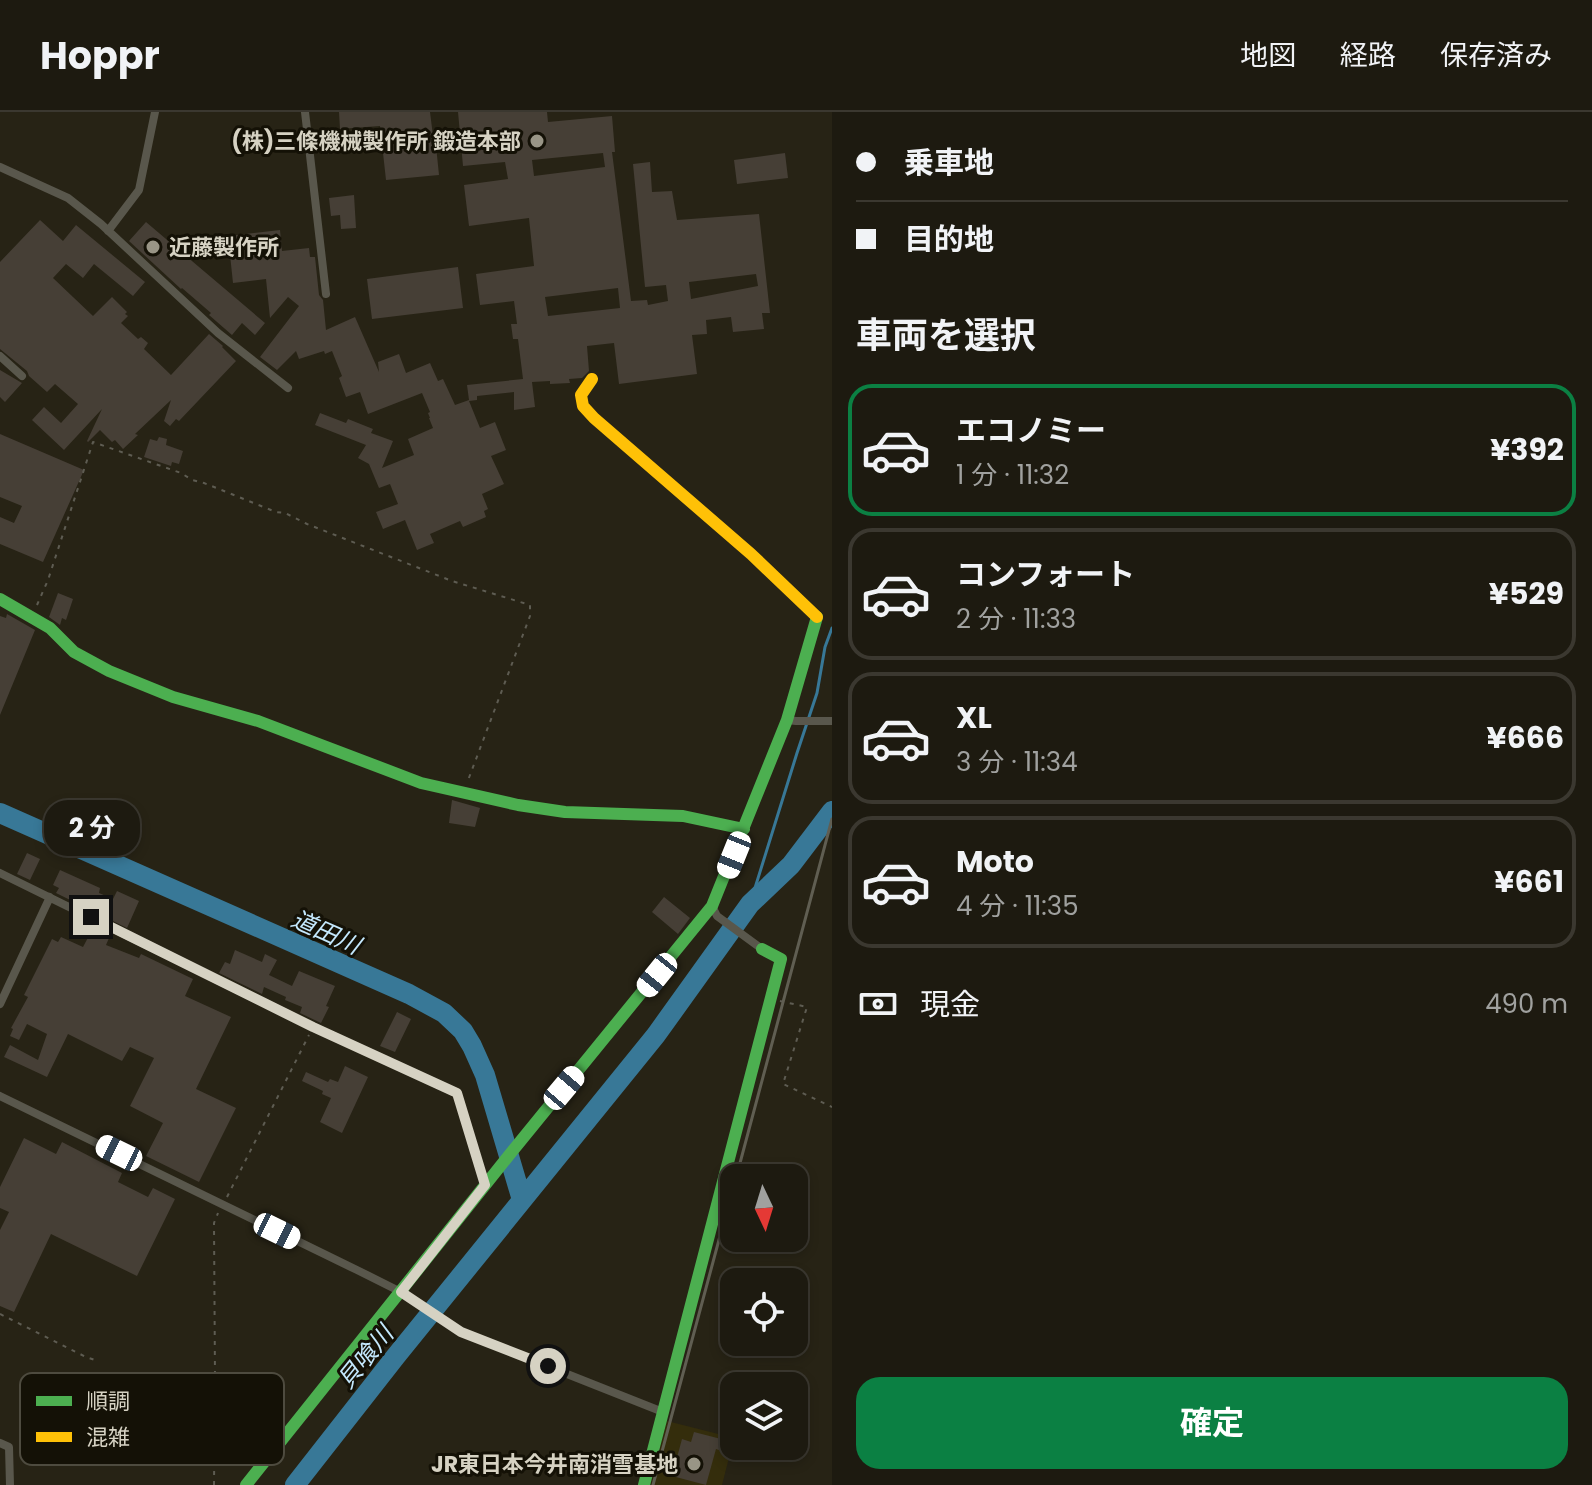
<!DOCTYPE html>
<html lang="ja">
<meta charset="utf-8">
<style>
:root{--surface:#1d1a10;--page:#2a271e;--text:#f1f3f6;--muted:#a0a19f;--line:#3b3830;--accent:#0b8043}
body{margin:0;font-family:Poppins,"Noto Sans JP",sans-serif;background:var(--page);color:var(--text);height:100vh;display:flex;flex-direction:column;font-size:30px;white-space:nowrap}
*{box-sizing:border-box;margin:0}
p{font-size:26px;color:var(--muted)}
.icon{flex:none;width:44px;height:44px;fill:none;stroke:currentColor;stroke-width:2;stroke-linecap:round;stroke-linejoin:round}
.map{position:relative;flex:1;overflow:hidden}
.details{display:flex;flex-direction:column;background:var(--surface);width:760px}
.details>*{flex:none}
.guide{display:grid;align-content:center;height:176px;padding:0 24px;background:var(--surface)}
.needle{width:52px;rotate:176deg}
.buttons{position:absolute;left:720px;top:1052px;display:grid;gap:16px}
.buttons a{display:grid;place-items:center;width:88px;height:88px;border-radius:16px;background:var(--surface);box-shadow:0 4px 12px #0003,0 0 0 2px var(--line);font-size:40px}
.end{position:absolute;width:36px;height:36px;margin:-18px;border:10px solid #d6d2c3;background:#111;box-shadow:0 0 0 4px #111}
.from{border-radius:50%}
.bubble{position:absolute;height:56px;border-radius:24px;background:var(--surface);box-shadow:0 4px 12px #0003,0 0 0 2px var(--line);font-size:26px;font-weight:700;line-height:56px;text-align:center}
.car{position:absolute;width:24px;height:48px;margin:-24px -12px;border-radius:10px;box-shadow:0 0 6px 2px #0007;background:linear-gradient(#fff 24%,#345 0 40%,#fff 0 76%,#345 0 86%,#fff 0)}
.guide b{display:flex;align-items:center;gap:28px;height:76px;font-size:30px}
.guide b+b{border-top:2px solid var(--line)}
.guide i{width:20px;height:20px;background:var(--text)}
ul{padding:0;list-style:none}
li{display:flex;align-items:center;gap:24px;height:132px;margin:0 16px 12px;padding:0 8px;border:4px solid var(--line);border-radius:24px}
li div{flex:1}
li b{display:block;font-size:30px}
li em{font-style:normal;font-weight:700}
li.on{border-color:var(--accent)}
li>.icon{width:72px;height:72px;stroke-width:1.5}
h2{padding:0 24px;font-size:36px;line-height:96px}
.pay{display:flex;align-items:center;gap:20px;height:88px;padding:0 24px;font-size:30px}
.pay p{margin-inline-start:auto}
.primary-button{display:flex;gap:16px;margin-top:auto;padding:16px 24px}
.primary-button a{flex:1;height:92px;border-radius:24px;background:var(--accent);color:#fff;font-size:32px;font-weight:700;line-height:92px;text-align:center}
header{display:flex;align-items:center;gap:48px;box-sizing:border-box;height:112px;padding:0 40px;background:var(--surface);border-bottom:2px solid var(--line)}
header strong{font-size:38px}
nav{display:flex;gap:44px;margin-inline-start:auto;font-size:28px}
main{display:flex;flex:1;min-height:0}
.map>svg:first-child{display:block}
</style>
<header>
<strong>Hoppr</strong>
<nav><a>地図</a><a>経路</a><a>保存済み</a></nav>
</header>
<main>
<div class="map">
<svg width="832" height="1373" viewBox="0 0 832 1373">
<rect width="100%" height="100%" fill="#272315"/>
<path fill="#342d0c" d="M667,1309L734,1326L722,1373H651Z"/>
<g fill="none" stroke-linecap="round" stroke-linejoin="round">
<path stroke="#387897" stroke-width="3" d="M750,792L797,641L817,581L825,535L832,516"/>
<path stroke="#387897" stroke-width="20" d="M0,701L409,882L444,901L463,919L472,934L485,963L522,1088
M295,1373L396,1244L656,923L750,792L791,753L832,699"/>
</g>
<path fill="#463f36" fill-rule="evenodd" d="M339,0H430L433,24H435L439,63L386,68L380,14L340,17Z
M458,0H547L548,10L612,4L615,40H612L631,189L647,188L648,193L668,189L666,173L645,175L633,52L650,50L652,80L672,79L677,108L759,102L770,201H762L764,217L733,220L731,205L706,208L707,222L692,223L697,262L619,272L614,231L587,234L589,259L582,266L569,267L570,271L550,272V269L532,270L535,295L514,298V280L477,284V288L469,289L480,316L495,310L506,338L491,344L504,372L482,382L488,397L484,399L486,405L463,415L460,409L430,422L434,431L417,438L405,408L383,417L376,400L398,392L390,372L379,376L369,352L358,346L366,333L315,313L320,301L346,311L348,307L373,317L371,321L393,329L382,356L414,343L408,327L433,316L429,306H430L428,301L430,300L422,281L368,302L360,280L346,285L339,266L342,264L332,239L325,242L324,239L299,247L296,239L277,258L260,245L299,194L288,185L270,206L266,167L233,171L228,124L280,118L282,139L309,136L310,145H315L319,183L323,188L326,218L355,205L379,260L378,250L399,242L406,261L430,251L438,269L443,267L455,293L469,288L467,273L523,267L518,227H513L511,212H517L514,189L480,193L476,162L534,154L529,106L469,114L464,73L508,67L505,50L463,54ZM603,41L605,55L534,64L532,48ZM756,162L758,174L691,187L689,170ZM618,176L620,196L548,204L545,185Z
M785,41L788,66L737,72L734,48Z
M354,83L356,116L341,117L340,103L331,104L329,86Z
M40,108L63,129L76,113L145,170L133,184L94,152L83,166L66,152L53,166L93,204L112,185L127,200L125,202L128,204L121,211L138,227L141,225L148,231L144,237L171,263L209,222L223,234L222,235L236,249L179,309L176,307L170,314L164,309L171,288L135,322L138,323L123,337L115,328L112,330L100,318L88,330L87,329L102,297L64,338L32,308L44,295L61,311L78,292L55,272L47,280L29,264L27,259L0,237V150Z
M146,110L265,211L255,223L242,211L232,223L209,203L211,201L182,176L181,177L129,129Z
M458,155L463,196L372,207L367,167Z
M0,258L22,271L5,290L0,285Z
M0,322L84,358L43,450L0,432V405L14,411L22,394L0,385Z
M159,325L167,327L166,333L183,339L179,352L172,350L171,354L144,345L150,327L157,329Z
M58,481L73,487L66,508L62,506L60,513L49,505Z
M7,502L35,518L0,603V504L6,506Z
M452,688L480,696L475,715L449,711Z
M27,741L40,747L30,768L17,762Z
M60,758L100,776L99,781L113,787L117,779L139,789L127,816L56,781L59,776L53,773Z
M664,785L690,806L678,822L652,800Z
M92,818L109,826L106,833L139,846L141,842L193,867L185,884L231,905L196,977L236,996L199,1070L146,1044L163,1011L130,994L154,946L130,935L122,949L68,922L47,965L4,945L10,933L38,948L47,922L27,912L19,928L10,924L13,917L11,916L28,885L24,883L52,827L58,830L61,825L83,835Z
M235,838L262,850L265,842L277,848L269,863L292,874L299,859L335,874L326,894L329,895L321,911L300,901L302,895L285,888L286,885L264,875L262,882L219,861L225,850L230,852Z
M397,900L411,907L395,940L380,934Z
M345,954L368,965L342,1021L320,1010L331,986L322,982L323,979L302,969L306,960L328,970L330,967L338,970Z
M24,1026L56,1042L62,1030L122,1061L118,1070L148,1085L153,1076L175,1087L137,1164L51,1122L14,1200L0,1194V1118L9,1100L0,1096V1075Z
M694,1320L725,1328L722,1339L716,1337L706,1373L672,1364L682,1327L691,1330Z"/>
<g fill="none" stroke-linecap="round" stroke-linejoin="round">
<path stroke="#5e5c52" stroke-width="2" stroke-dasharray="4 6" stroke-linecap="butt" d="M37,493L48,468L93,330L181,361L192,368L204,371L276,400L285,401L307,412L452,469L530,493V504L467,671
M780,889L807,895L783,972L832,995
M227,1085L309,923
M0,1202L86,1245L95,1248
M214,1373L215,1265L214,1111L218,1101"/>
<path stroke="#59574c" stroke-width="8" d="M305,0L326,182
M0,55L68,86L101,112L218,221L288,276
M108,119L139,78L155,0
M0,244L22,264
M787,608L796,609H832
M0,761L313,915L457,981L485,1073
M712,794L717,804L762,837
M0,892L50,785
M0,984L357,1158L401,1180L461,1220L663,1300
M0,1331L9,1335L10,1373"/>
<path stroke="#4caf50" stroke-width="12" d="M0,487L50,516L74,540L109,559L173,585L258,609L421,671L518,693L565,700L683,704L744,717
M246,1373L510,1042L712,794L787,608L817,505
M644,1373L781,847L762,837"/>
<path stroke="#ffc107" stroke-width="12" d="M592,267L581,283L583,294L594,306L751,442L817,505"/>
<path stroke="#605e52" stroke-width="3" d="M736,1066L832,707
M653,1373L734,1072"/>
</g>
<g fill="none" stroke-linecap="round" stroke-linejoin="round">
<path stroke="#d6d2c3" stroke-width="10" d="M91,805L313,915L457,981L485,1073L401,1180L461,1220L548,1254"/>
</g>
<g fill="#999586" stroke="#141106" stroke-width="3">
<circle cx="537" cy="29" r="8"/>
<circle cx="153" cy="135" r="8"/>
<circle cx="694" cy="1352" r="8"/>
</g>
<g text-anchor="middle" dominant-baseline="central" stroke-width="6" stroke-linejoin="round" paint-order="stroke">
<g font-size="22" font-weight="bold" fill="#d6d2c3" stroke="#141106" text-anchor="end">
<text x="521" y="29">(株)三條機械製作所 鍛造本部</text>
<text x="169" y="135" text-anchor="start">近藤製作所</text>
<text x="678" y="1352">JR東日本今井南消雪基地</text>
</g>
<g font-size="24" font-style="italic" fill="#c4e8fd" stroke="#141106">
<text transform="translate(326 820) rotate(24)">道田川</text>
<text transform="translate(365 1245) rotate(-51)">貝喰川</text>
</g>
</g>
<rect x="20" y="1261" width="264" height="92" rx="12" fill="#141106" stroke="#4e4b3f" stroke-width="2"/>
<rect x="36" y="1284" width="36" height="10" fill="#4caf50"/>
<rect x="36" y="1320" width="36" height="10" fill="#ffc107"/>
<g font-size="22" fill="#d6d2c3">
<text x="86" y="1297">順調</text>
<text x="86" y="1333">混雑</text>
</g>
</svg>
<div class="buttons">
<a><svg class="needle" viewBox="-14 -14 28 28"><path d="M0-13l5 13h-10z" fill="#e53935"/><path d="M0 13l5-13h-10z" fill="#a0a19f"/></svg></a>
<a><svg class="icon" aria-label="locate" viewBox="0 0 24 24"><circle cx="12" cy="12" r="6"/><path d="M12 2v4M12 18v4M2 12h4M18 12h4"/></svg></a>
<a><svg class="icon" aria-label="layers" viewBox="0 0 24 24"><path d="M12 4l9 5-9 5-9-5zM3 14l9 5 9-5"/></svg></a>
</div>
<i class="end from" style="left:548px;top:1254px"></i>
<i class="end" style="left:91px;top:805px"></i>
<div class="bubble" style="left:44px;top:688px;width:96px">2 分</div>
<i class="car" style="left:734px;top:743px;rotate:202deg"></i>
<i class="car" style="left:657px;top:863px;rotate:219deg"></i>
<i class="car" style="left:564px;top:976px;rotate:40deg"></i>
<i class="car" style="left:119px;top:1041px;rotate:296deg"></i>
<i class="car" style="left:277px;top:1119px;rotate:116deg"></i>
</div>
<section class="details">
<div class="guide">
<b><i class="from"></i>乗車地</b>
<b><i></i>目的地</b>
</div>
<h2>車両を選択</h2>
<ul>
<li class="on"><svg class="icon" aria-label="car" viewBox="0 0 24 24"><path d="M5 17H2v-5l4-1 3-4h7l3 4 3 1v5h-3M9 17h6M6 11h13"/><circle cx="7" cy="17" r="2"/><circle cx="17" cy="17" r="2"/></svg><div><b>エコノミー</b><p>1 分 · 11:32</p></div><em>¥392</em></li>
<li><svg class="icon" aria-label="car" viewBox="0 0 24 24"><path d="M5 17H2v-5l4-1 3-4h7l3 4 3 1v5h-3M9 17h6M6 11h13"/><circle cx="7" cy="17" r="2"/><circle cx="17" cy="17" r="2"/></svg><div><b>コンフォート</b><p>2 分 · 11:33</p></div><em>¥529</em></li>
<li><svg class="icon" aria-label="car" viewBox="0 0 24 24"><path d="M5 17H2v-5l4-1 3-4h7l3 4 3 1v5h-3M9 17h6M6 11h13"/><circle cx="7" cy="17" r="2"/><circle cx="17" cy="17" r="2"/></svg><div><b>XL</b><p>3 分 · 11:34</p></div><em>¥666</em></li>
<li><svg class="icon" aria-label="car" viewBox="0 0 24 24"><path d="M5 17H2v-5l4-1 3-4h7l3 4 3 1v5h-3M9 17h6M6 11h13"/><circle cx="7" cy="17" r="2"/><circle cx="17" cy="17" r="2"/></svg><div><b>Moto</b><p>4 分 · 11:35</p></div><em>¥661</em></li>
</ul>
<div class="pay"><svg class="icon" aria-label="cash" viewBox="0 0 24 24"><path d="M3 7h18v10H3z"/><circle cx="12" cy="12" r="2"/></svg>現金<p>490 m</p></div>
<div class="primary-button"><a>確定</a></div>
</section>
</main>
